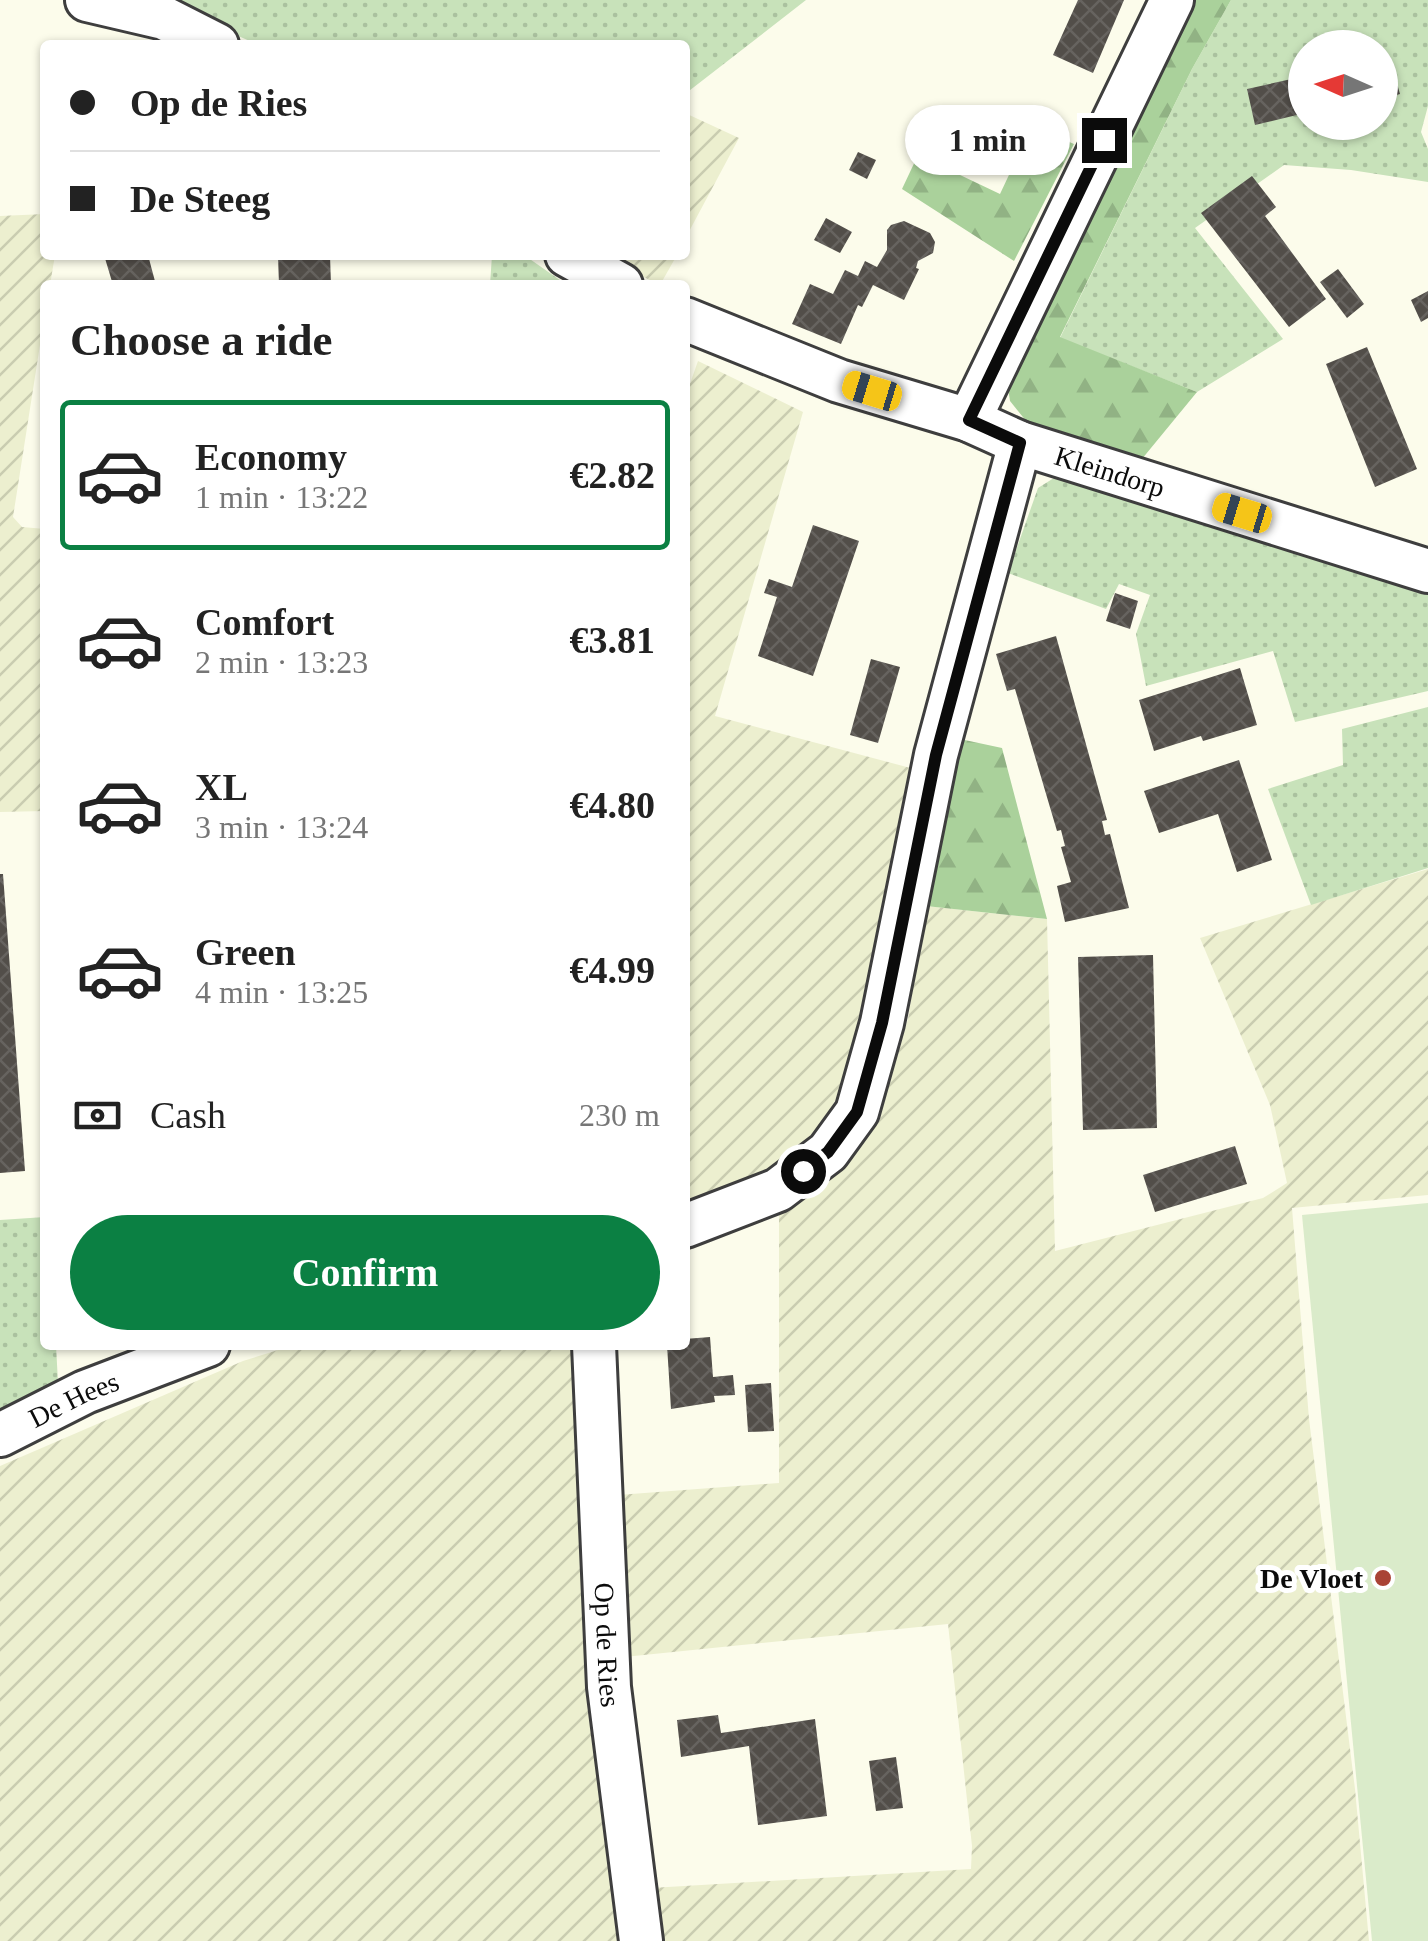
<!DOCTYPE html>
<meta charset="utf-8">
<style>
:root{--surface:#fff;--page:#f6f6f6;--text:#222;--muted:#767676;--line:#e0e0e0;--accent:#0b8043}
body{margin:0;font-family:"Times New Roman",serif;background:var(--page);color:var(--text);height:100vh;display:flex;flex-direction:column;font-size:38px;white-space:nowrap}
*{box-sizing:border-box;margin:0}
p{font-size:32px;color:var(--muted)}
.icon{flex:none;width:55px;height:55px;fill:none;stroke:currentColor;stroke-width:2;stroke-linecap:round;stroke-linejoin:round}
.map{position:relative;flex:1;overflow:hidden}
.drawer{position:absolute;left:40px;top:280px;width:650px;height:1070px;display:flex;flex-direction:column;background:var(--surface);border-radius:10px;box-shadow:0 2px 8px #0004}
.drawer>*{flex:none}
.top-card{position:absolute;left:40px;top:40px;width:650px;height:220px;border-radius:10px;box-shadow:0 2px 8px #0004;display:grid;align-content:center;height:220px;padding:0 30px;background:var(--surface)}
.needle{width:65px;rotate:273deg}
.tools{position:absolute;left:1288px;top:30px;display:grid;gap:20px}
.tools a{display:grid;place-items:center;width:110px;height:110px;border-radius:50%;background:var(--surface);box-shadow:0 2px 8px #0004;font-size:50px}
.end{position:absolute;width:45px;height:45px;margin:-22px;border:12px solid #0b0b0b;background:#fff;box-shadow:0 0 0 5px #fff}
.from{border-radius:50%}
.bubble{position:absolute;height:70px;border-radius:35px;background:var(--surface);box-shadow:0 2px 8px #0004;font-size:32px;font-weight:800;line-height:70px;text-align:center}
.car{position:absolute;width:30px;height:60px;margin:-30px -15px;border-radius:12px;box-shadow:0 0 8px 2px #0007;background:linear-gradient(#f5c518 24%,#345 0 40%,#f5c518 0 76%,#345 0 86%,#f5c518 0)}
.top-card b{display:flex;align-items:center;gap:35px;height:95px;font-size:38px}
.top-card b+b{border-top:2px solid var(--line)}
.top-card i{width:25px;height:25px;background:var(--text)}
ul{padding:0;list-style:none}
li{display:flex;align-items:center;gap:30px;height:150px;margin:0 20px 15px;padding:0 10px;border:5px solid transparent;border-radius:10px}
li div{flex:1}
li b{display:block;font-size:38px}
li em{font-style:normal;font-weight:800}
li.active{border-color:var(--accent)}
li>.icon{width:90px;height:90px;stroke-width:1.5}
h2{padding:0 30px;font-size:45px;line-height:120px}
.pay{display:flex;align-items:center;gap:25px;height:110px;padding:0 30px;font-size:38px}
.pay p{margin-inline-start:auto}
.action{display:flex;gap:20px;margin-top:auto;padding:20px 30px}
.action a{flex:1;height:115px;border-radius:60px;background:var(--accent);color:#fff;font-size:40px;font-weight:800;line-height:115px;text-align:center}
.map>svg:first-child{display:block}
</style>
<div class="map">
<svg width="1428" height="1941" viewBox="0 0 1428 1941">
<defs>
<pattern id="farmland-furrows" width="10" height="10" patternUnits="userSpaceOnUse" patternTransform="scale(2.5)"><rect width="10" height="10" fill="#ecefcf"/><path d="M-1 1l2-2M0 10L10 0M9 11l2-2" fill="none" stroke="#c9ccb0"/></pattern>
<pattern id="grass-dots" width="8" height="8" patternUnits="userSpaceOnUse" patternTransform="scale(2.5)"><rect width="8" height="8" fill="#c8e2ba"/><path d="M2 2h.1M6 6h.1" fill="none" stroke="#aac19f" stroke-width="1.8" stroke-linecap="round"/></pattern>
<pattern id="forest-firs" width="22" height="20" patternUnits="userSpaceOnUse" patternTransform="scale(2.5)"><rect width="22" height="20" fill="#aad19b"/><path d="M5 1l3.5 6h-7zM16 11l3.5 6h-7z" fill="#91b284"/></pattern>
<pattern id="building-cross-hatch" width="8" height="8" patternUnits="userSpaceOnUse" patternTransform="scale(2.5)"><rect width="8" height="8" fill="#524e49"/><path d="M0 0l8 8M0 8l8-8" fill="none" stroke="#66635f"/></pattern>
</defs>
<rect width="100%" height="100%" fill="#fcfceb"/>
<path fill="url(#farmland-furrows)" d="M685,113L739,138L685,239Z
M45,214V255H55L50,285H45V313L13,517L22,527L45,529V811L0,812V216Z
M599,255H677L660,285Z
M698,361L803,412L715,716L918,770L853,1069L823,1122L790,1158L742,1190L685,1213V398Z
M1428,869V1195L1292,1208L1309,1419L1355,1789L1369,1941H660L651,1888L971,1869L972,1846L948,1624L624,1657L618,1495L779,1483V1213L817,1189L848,1154L889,1084L908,1019L926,906L1047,919L1055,1251L1263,1198L1287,1183L1270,1105L1200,938Z
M294,1345H584L621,1941H0V1466L243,1361Z"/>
<path fill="url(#grass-dots)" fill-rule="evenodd" d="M136,0H806L685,94V45H259L204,21Z
M1231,0H1428V106L1421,132L1428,149V182L1351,170L1284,165L1195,228L1283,339L1197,392L1060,338L1192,69ZM1305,48H1380V122H1305Z
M492,255H524L567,285H490Z
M1057,476L1428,588V691L1295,722L1273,651L1146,686L1136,634L1150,595L1119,584L1106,609L1008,573L1038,488Z
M1428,707V868L1311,905L1268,789L1343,765L1342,729Z
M45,1217V1345H56L59,1402L0,1432V1220Z"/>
<path fill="url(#forest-firs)" d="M1194,0H1231L1192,69L1060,337L1197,392L1137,465L1031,427L1010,401L1007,382Z
M1032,126L1074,144L1014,261L902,189L918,155L1000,194Z
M960,739L1002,748L1047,919L926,906Z"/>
<path fill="#daebca" d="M1428,1203V1941H1372L1302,1215Z"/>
<path fill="url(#building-cross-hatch)" d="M1078,0H1124L1093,73L1053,55Z
M1392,66L1400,94L1380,100V69Z
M1305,76V113L1255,125L1247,89Z
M858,152L876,160L867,179L849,170Z
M1252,176L1276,207L1265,216L1326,299L1289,327L1201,213Z
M826,218L852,232L840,253L814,240Z
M904,221L930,233L935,242L933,253L918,261L916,268L919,269L904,300L873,285L862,307L858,305L841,344L792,324L810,284L833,294L845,270L858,276L865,261L877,267L887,250V230L891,225Z
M104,255H148L156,285H113Z
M330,255L331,285H279L278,256Z
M1338,269L1364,304L1347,318L1320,282Z
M1428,291V318L1421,322L1411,300Z
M1367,347L1417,469L1375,487L1326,364Z
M813,525L859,541L813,676L758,656L777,597L764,593L769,579L792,587Z
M1115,593L1138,601L1130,629L1106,621Z
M1056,636L1107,820L1102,821L1105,835L1110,834L1129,908L1065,922L1057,886L1071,882L1061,847L1065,846L1061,830L1057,831L1015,689L1007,691L996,654Z
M871,659L900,667L878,743L850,735Z
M1240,668L1257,725L1203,741L1201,736L1154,751L1139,700Z
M1239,760L1272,860L1237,872L1218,814L1159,833L1144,791Z
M0,874H3L25,1171L0,1173Z
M1153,955L1157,1128L1083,1130L1078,957Z
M1235,1146L1247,1184L1155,1212L1143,1175Z
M710,1337L713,1377L733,1375L735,1395L714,1396L715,1402L671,1409L667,1345H685V1339Z
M771,1383L774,1431L748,1432L745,1385Z
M718,1715L721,1733L815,1719L827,1816L758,1825L749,1746L681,1757L677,1720Z
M896,1757L903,1808L876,1811L869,1761Z"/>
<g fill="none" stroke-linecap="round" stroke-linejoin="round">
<defs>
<g id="minor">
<path d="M87,0L164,18L217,45"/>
<path d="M567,255L621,285"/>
<path id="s1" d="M685,319L839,381L969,420L1020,443L1428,571"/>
<path d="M969,420L1172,0"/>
<path d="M685,1226L778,1190L828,1152L857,1112L882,1023L936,755L1020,443"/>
<path id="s2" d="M594,1345L609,1687L641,1941"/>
<path id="s3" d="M0,1435L85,1392L208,1345"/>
</g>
</defs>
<use href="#minor" stroke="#3e3e3e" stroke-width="48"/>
<use href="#minor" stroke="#fff" stroke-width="42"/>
</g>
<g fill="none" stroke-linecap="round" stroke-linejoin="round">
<path stroke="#0b0b0b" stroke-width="12" d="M803,1171L828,1152L857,1112L882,1023L936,755L1020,443L969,420L1104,140"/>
</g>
<circle fill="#a94335" stroke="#fff" stroke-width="4" cx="1383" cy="1578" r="10"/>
<g text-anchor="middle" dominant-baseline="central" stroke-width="10" stroke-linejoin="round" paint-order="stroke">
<g font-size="28" fill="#0b0b0b" stroke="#fff">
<text stroke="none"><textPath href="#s1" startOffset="452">Kleindorp</textPath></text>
<text stroke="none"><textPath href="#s3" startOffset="82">De Hees</textPath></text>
<text stroke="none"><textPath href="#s2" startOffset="300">Op de Ries</textPath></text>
</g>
<g font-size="28" font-weight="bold" fill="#0b0b0b" stroke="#fff" text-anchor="end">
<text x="1363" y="1578">De Vloet</text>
</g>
</g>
</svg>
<div class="tools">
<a><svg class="needle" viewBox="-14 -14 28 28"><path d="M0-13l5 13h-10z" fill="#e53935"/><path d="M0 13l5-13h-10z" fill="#767676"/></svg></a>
</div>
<i class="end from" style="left:803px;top:1171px"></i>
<i class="end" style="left:1104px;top:140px"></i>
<div class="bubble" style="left:905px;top:105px;width:165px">1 min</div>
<i class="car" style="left:872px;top:391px;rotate:287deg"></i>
<i class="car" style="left:1242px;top:513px;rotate:287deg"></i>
<div class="top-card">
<b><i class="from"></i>Op de Ries</b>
<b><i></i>De Steeg</b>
</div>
<section class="drawer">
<h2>Choose a ride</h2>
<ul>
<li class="active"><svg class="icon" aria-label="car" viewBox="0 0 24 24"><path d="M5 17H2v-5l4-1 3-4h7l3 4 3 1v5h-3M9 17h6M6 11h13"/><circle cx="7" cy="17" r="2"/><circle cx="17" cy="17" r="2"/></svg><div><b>Economy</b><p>1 min · 13:22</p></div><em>€2.82</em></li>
<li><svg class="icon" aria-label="car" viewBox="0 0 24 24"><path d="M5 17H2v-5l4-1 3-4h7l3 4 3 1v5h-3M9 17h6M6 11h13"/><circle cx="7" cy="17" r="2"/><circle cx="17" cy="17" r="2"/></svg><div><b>Comfort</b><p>2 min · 13:23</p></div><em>€3.81</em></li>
<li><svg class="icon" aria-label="car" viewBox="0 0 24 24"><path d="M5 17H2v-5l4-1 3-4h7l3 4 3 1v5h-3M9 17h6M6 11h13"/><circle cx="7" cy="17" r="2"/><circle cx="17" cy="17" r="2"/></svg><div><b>XL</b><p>3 min · 13:24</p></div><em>€4.80</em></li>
<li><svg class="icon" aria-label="car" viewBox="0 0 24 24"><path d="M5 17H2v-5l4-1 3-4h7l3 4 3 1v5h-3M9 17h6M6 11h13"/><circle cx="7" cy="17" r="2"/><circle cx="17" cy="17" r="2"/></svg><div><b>Green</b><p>4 min · 13:25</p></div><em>€4.99</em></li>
</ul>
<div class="pay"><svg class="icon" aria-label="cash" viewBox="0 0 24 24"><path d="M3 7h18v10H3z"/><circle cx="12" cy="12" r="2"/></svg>Cash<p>230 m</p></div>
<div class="action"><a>Confirm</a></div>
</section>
</div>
